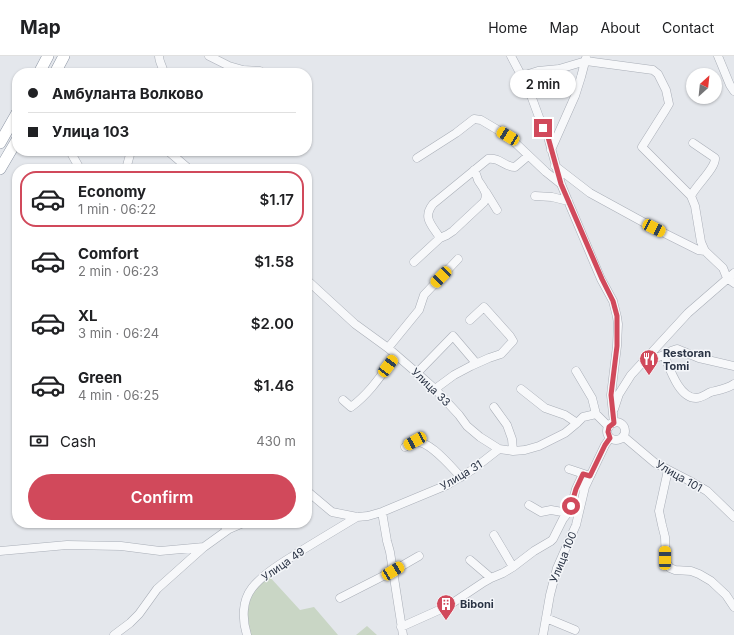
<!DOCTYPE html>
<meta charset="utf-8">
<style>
:root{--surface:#fff;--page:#f6f6f6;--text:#202124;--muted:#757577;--line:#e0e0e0;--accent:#d1495b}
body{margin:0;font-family:Inter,sans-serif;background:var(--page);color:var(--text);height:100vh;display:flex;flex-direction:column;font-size:15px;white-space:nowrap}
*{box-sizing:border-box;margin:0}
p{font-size:13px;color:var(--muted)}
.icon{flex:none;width:22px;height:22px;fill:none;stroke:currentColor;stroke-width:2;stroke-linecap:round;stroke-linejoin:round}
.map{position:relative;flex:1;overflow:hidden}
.sheet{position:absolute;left:12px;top:108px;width:300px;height:364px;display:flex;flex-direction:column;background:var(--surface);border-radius:16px;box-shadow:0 1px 3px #0004}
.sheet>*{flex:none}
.top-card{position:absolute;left:12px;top:12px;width:300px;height:88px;border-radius:16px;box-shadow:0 1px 3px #0004;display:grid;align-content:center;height:88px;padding:0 16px;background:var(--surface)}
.needle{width:26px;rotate:27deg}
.tools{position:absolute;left:686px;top:12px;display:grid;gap:8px}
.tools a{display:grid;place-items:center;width:36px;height:36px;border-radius:50%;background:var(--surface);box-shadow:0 1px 3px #0004;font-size:20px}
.end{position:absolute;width:18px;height:18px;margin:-9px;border:5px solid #d1495b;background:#fff;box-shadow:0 0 0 2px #fff}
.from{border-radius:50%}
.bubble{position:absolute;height:28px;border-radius:14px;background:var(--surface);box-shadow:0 1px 3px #0004;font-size:13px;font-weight:600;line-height:28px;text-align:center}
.car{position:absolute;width:12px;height:24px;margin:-12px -6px;border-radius:5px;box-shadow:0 0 3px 1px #0007;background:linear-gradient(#f5c518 24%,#345 0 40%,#f5c518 0 76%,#345 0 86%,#f5c518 0)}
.top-card b{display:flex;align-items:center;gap:14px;height:38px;font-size:15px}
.top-card b+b{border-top:1px solid var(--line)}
.top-card i{width:10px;height:10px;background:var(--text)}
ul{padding:7px 0 0;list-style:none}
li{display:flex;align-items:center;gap:12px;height:56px;margin:0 8px 6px;padding:0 8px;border:2px solid transparent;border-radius:16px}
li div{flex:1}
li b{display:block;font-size:15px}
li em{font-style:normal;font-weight:600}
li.current{border-color:var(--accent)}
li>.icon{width:36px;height:36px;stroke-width:1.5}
.pay{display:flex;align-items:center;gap:10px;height:44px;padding:0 16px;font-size:15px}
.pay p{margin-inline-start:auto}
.button{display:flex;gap:8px;margin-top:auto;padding:8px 16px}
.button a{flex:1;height:46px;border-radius:24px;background:var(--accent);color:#fff;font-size:16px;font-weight:600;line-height:46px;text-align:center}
header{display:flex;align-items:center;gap:24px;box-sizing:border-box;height:56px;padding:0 20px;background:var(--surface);border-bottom:1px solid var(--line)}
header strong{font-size:19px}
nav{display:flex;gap:22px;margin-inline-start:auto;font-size:14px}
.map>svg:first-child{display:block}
</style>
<header>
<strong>Map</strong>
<nav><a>Home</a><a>Map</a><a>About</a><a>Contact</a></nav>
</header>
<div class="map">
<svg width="734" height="579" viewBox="0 0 734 579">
<rect width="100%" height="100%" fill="#e4e7ec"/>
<path fill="#c9d6c5" d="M268,519L300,554L314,551L338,579H245L244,565L252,532Z
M367,570L377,579H356Z"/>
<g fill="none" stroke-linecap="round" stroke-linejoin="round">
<defs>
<path id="minor" d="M159,0C159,6 163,11 164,17
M209,0L229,10L243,14L260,15
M511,0L529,34L543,72L548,81L561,128L568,145L601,223L613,245L617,261L618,268L617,290L611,339L614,367
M718,0L730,29L734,35
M522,20L538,15L559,13L586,5L653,14L658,18L666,34L669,48L666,53L642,91L691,140
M693,87L715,102C716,112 696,129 691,140L695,150L701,186L705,195L723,212L727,222L734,227
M551,94L575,40L581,21L586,2
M70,95L80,113
M168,95L189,113
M417,102L456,77L474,63L481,64L508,80L546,116L561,128
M555,110L590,137L654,172L698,194L705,195
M126,113L131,95
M486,136L497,154
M535,140L552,141L568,145
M440,182C432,169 422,162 433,148L488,103C500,101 504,111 515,111L528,100
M414,206L440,182L447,179L453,175L484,146C489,137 482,131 478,124C477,121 476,117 474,114
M307,224L355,268L388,292L417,317L435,333L459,359L467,370L480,381L499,393
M388,292L419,254L424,239L458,203
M664,299C670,313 679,342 696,342C702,342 706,338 711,336C719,334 727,333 734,328
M644,306L664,299L671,295L677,293L699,302L734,310
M576,315L592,342L596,358
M417,317L453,280L476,307
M435,333L454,319L471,310L489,302L501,298L513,285L510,280L484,251L470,264
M521,333L545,352L565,359L577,367
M343,344L351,351C370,337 382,318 396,299
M494,351L507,369L512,383L513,395
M614,353L619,338L631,319L688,257L734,217
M607 375a9 9 0 1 1 18 0a9 9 0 1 1-18 0Z
M623,380L655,407L688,424L707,435L734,461
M405,391C408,389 411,387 414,386C428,382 452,412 461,421
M569,413L587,419
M668,414L659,455L662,469L665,481L666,506L670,512L675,514L691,515L699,518L711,525L726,539L734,551
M307,435L332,456L357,461L368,460L382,456L447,429L472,414L499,393L513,395L525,394L539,390L565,377L577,367L583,361L596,358L609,371
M529,449L541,456L551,454L568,457
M382,456L387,485L390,496L403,579
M221,467L229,473
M494,479L513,511
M0,495L67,489L121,490L160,495L204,491
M470,504L491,522
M340,542L393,515L419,500
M546,562L575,574
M401,571L448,550L484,526L491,522L503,517L513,511L534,495L551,485L553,483L563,463L570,454L576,433L583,418
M114,579L130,567L139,558L157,533L204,491L229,473L243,467
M247,579C242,563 242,545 252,532C263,518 282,507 296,498C317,485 337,473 357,461
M543,579L550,539L557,512L576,469L585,431L605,389L610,382"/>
<path id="highway" d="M39,17L48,0
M55,17L64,0
M0,87L17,57
M0,113L17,84"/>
</defs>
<use href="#minor" stroke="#a9aeb7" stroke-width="9"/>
<use href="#highway" stroke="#8b94a3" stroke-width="12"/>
<use href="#minor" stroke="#f7f8fa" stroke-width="8"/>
<use href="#highway" stroke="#fff" stroke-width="11"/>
</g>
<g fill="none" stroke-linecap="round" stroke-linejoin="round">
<path stroke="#d1495b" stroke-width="5" d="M543,72L548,81L561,128L602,223L613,245L617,260V290L611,339L614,367L609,371L608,376L610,382L605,389L590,420L583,418L576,433L571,450"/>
</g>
<defs>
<symbol id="restaurant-pin" viewBox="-11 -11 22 30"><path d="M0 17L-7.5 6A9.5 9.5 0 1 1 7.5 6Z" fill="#d1495b" stroke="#f4f6f9"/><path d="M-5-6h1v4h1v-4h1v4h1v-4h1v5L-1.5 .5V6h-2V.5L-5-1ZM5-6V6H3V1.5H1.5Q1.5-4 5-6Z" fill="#fff"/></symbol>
<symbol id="building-pin" viewBox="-11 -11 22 30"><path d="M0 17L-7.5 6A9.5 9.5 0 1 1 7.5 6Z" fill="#d1495b" stroke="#f4f6f9"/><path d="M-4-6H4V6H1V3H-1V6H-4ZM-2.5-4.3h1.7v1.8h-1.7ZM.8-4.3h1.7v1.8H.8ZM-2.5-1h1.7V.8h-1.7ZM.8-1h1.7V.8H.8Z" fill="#fff"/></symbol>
</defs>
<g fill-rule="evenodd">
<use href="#restaurant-pin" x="638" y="292" width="22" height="30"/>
<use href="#building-pin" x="435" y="537" width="22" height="30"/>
</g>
<g text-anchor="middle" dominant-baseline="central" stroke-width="3" stroke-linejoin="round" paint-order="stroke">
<g font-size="11" font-weight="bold" fill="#2b3445" stroke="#f4f6f9" text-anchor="start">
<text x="663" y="297">Restoran<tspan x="663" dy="13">Tomi</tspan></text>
<text x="460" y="548">Biboni</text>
</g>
<g font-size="11" fill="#2b3445" stroke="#f4f6f9">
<text transform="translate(431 331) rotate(44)">Улица 33</text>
<text transform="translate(461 419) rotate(-31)">Улица 31</text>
<text transform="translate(679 420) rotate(30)">Улица 101</text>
<text transform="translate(563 501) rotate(-68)">Улица 100</text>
<text transform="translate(283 508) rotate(-35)">Улица 49</text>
</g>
</g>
</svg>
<div class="tools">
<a><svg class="needle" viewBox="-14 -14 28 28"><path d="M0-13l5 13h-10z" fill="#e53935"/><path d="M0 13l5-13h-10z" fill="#757577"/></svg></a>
</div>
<i class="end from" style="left:571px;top:450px"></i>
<i class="end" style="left:543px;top:72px"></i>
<div class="bubble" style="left:510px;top:14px;width:66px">2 min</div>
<i class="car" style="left:508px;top:80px;rotate:301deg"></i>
<i class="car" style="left:654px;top:172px;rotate:116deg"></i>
<i class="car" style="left:441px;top:221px;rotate:224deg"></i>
<i class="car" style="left:388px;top:310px;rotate:37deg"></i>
<i class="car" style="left:415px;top:385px;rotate:241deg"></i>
<i class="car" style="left:665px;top:502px;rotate:0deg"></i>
<i class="car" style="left:393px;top:515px;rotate:59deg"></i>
<div class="top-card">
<b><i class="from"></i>Амбуланта Волково</b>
<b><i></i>Улица 103</b>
</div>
<section class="sheet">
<ul>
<li class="current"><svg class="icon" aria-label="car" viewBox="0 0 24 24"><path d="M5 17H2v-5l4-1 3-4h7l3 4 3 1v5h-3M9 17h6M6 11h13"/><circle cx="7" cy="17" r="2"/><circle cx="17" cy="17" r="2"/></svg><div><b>Economy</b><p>1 min · 06:22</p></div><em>$1.17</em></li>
<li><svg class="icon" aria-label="car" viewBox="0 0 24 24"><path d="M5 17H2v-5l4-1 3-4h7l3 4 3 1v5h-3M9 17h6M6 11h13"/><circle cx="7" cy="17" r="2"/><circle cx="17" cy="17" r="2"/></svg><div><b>Comfort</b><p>2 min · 06:23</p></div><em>$1.58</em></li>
<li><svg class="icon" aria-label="car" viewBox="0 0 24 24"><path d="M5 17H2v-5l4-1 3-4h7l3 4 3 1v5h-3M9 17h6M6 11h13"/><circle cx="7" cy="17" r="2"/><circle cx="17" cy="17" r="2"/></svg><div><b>XL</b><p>3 min · 06:24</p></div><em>$2.00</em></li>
<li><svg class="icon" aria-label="car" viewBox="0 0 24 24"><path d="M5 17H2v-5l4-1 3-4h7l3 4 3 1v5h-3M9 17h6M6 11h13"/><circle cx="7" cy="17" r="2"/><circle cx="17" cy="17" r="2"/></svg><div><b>Green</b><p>4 min · 06:25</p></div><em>$1.46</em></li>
</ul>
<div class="pay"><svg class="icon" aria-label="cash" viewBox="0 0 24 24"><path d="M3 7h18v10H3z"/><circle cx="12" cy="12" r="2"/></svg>Cash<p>430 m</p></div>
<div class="button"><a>Confirm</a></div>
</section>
</div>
